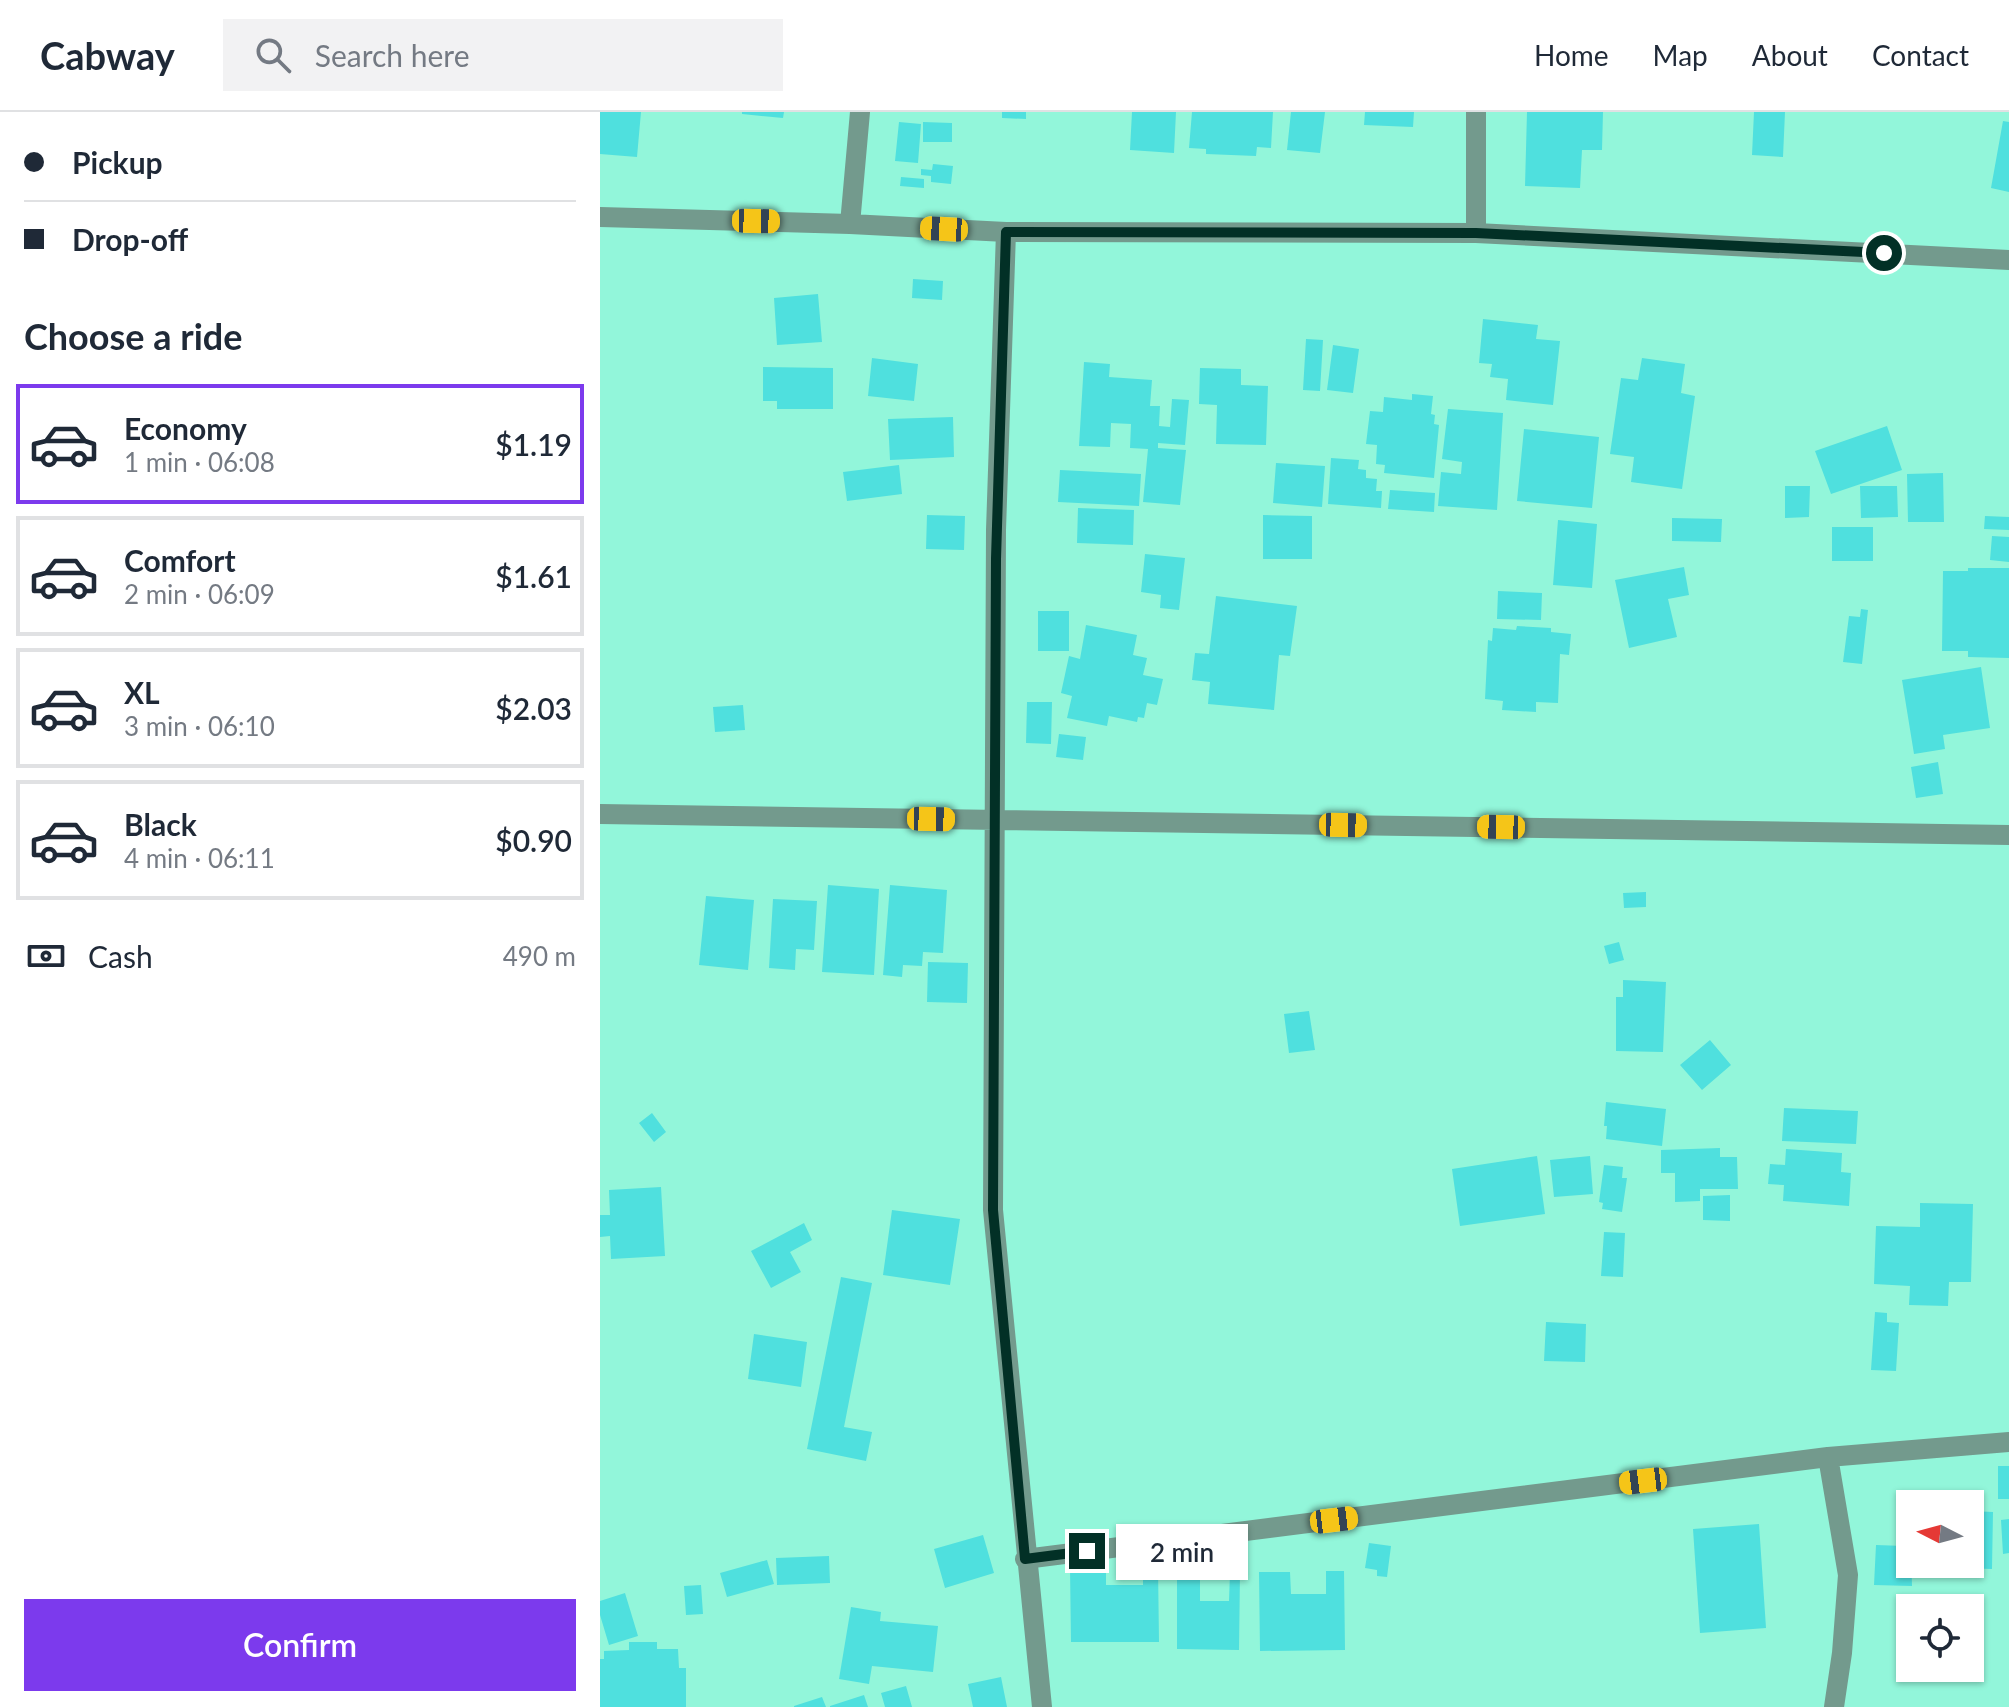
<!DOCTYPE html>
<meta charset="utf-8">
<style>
:root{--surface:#fff;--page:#f2f2f3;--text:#1f2937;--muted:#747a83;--line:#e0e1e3;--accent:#7c3aed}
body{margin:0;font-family:Lato,sans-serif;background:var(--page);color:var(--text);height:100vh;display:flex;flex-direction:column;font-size:30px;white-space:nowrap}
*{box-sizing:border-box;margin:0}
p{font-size:26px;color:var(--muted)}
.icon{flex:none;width:44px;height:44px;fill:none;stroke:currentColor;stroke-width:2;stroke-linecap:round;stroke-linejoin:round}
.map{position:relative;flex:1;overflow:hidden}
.details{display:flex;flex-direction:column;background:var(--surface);width:600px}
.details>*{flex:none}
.hud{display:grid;align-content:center;height:176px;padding:0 24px;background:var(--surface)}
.needle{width:52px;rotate:276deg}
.fabs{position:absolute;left:1296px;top:1378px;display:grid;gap:16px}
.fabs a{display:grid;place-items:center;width:88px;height:88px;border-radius:0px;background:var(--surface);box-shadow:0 2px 6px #0004;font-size:40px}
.end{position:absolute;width:36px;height:36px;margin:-18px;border:10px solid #023026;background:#fff;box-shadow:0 0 0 4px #fff}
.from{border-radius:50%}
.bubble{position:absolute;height:56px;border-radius:0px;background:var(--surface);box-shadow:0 2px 6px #0004;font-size:26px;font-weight:600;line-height:56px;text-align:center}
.car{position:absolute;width:24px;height:48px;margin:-24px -12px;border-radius:10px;box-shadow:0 0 6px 2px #0007;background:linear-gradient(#f5c518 24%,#345 0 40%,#f5c518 0 76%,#345 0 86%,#f5c518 0)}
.hud b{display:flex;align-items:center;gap:28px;height:76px;font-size:30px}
.hud b+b{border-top:2px solid var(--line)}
.hud i{width:20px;height:20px;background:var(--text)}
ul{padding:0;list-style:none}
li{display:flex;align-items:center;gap:24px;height:120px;margin:0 16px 12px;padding:0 8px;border:4px solid var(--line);border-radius:0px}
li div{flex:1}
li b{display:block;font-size:30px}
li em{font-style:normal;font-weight:600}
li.active{border-color:var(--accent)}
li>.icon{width:72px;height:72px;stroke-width:1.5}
h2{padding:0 24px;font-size:36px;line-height:96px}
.pay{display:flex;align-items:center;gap:20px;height:88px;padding:0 24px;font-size:30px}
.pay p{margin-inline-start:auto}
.cta{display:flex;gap:16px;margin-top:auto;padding:16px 24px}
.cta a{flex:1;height:92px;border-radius:0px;background:var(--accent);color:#fff;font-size:32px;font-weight:600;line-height:92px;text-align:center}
header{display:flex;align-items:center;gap:48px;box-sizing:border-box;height:112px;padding:0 40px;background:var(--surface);border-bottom:2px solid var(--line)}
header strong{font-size:38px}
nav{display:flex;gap:44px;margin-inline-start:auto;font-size:28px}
.search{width:560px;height:72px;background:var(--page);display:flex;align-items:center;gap:20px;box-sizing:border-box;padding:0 28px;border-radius:0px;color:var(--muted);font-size:30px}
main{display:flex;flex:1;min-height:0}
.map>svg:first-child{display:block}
</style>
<header>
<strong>Cabway</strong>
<div class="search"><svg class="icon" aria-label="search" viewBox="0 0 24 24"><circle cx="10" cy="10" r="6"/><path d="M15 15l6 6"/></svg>Search here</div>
<nav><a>Home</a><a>Map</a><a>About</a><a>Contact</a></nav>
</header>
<main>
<section class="details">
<div class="hud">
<b><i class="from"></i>Pickup</b>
<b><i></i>Drop-off</b>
</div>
<h2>Choose a ride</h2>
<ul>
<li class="active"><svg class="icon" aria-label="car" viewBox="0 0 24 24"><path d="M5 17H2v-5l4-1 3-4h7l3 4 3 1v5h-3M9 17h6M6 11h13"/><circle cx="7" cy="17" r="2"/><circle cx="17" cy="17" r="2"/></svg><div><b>Economy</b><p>1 min · 06:08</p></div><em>$1.19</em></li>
<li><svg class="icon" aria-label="car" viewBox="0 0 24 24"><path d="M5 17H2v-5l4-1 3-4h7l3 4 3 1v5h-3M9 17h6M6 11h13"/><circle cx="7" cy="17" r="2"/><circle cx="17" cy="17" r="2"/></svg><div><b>Comfort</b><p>2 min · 06:09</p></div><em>$1.61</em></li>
<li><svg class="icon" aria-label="car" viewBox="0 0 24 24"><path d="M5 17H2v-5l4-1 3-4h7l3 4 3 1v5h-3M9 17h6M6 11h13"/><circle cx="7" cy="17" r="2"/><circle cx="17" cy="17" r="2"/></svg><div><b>XL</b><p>3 min · 06:10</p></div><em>$2.03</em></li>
<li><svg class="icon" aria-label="car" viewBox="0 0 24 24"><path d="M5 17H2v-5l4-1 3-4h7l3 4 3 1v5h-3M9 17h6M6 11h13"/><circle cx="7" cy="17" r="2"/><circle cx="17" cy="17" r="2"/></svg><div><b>Black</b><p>4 min · 06:11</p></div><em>$0.90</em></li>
</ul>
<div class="pay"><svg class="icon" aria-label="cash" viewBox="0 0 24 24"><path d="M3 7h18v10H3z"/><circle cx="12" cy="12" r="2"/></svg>Cash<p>490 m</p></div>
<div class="cta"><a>Confirm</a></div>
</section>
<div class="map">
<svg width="1409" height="1595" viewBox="0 0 1409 1595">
<rect width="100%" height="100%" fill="#92f6da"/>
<path fill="#4fe0de" d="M0,0H41L37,45L0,42Z
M142,0H184L183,6L142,2Z
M402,0H426V7L402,6Z
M532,0H576L574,41L530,38Z
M592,0H673L671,36L657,35L656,44L606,42V37L589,36Z
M691,0H725L720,41L687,38Z
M765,0H814L813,15L764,13Z
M927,0H1003L1002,38H982L980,76L925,74Z
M1154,0H1185L1183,45L1152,43Z
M1403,9L1409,10V80L1391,76Z
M299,10L321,12L318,51L295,49Z
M323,10L352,11V30H323Z
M333,52L353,54L351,72L331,70V64L321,63V57L332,58Z
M301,65L324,67V76L300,74Z
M313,167L343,169L342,188L312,186Z
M218,182L222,230L177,233L174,186Z
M883,207L938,213L936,227L960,229L953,293L906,288L908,267L890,265L892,252L879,251Z
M706,227L723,228L720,279L703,278Z
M733,233L759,237L753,281L727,278Z
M272,246L318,252L314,289L268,284Z
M1042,246L1085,252L1081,281L1095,284L1082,377L1031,370L1034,345L1010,342L1021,266L1038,268Z
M484,250L510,252L509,265L552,268L550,294H560L559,314L570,315L572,287L589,288L585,333L558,331V336L586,338L580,393L543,390L548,337L530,336L531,312L511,311L510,335L479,334Z
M163,255L233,256V297H177V289H163Z
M600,256L641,257V273L668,274L666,333L616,332L617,293L599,292Z
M812,282L833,284L831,302L835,303L834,312L839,313L834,366L784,361L785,353L776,352L777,333L766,332L770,299L783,300L784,285L812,288Z
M848,297L903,301L897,398L838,394L841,360L861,362L862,350L842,347Z
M353,305L354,345L290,348L288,307Z
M1287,314L1302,358L1231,382L1215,339Z
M924,317L999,325L992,396L917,389Z
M731,346L759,348L758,357L766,358V366L777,367L776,379H782L781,396L728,392Z
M676,351L725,354L722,395L673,391Z
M299,353L302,382L247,389L243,360Z
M460,358L541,362L539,394L458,390Z
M1343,361L1344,410H1308L1307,362Z
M1185,374H1210L1209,405L1185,406Z
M1260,374H1297L1298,405L1261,406Z
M790,378L835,381L834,400L788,397Z
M478,396L534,398L533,433L477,431Z
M327,403L365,404L364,438L326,437Z
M663,403L712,404V447H663Z
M1385,404L1409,405V418L1384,417Z
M1072,406L1122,407L1121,430L1072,429Z
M958,408L997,412L992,476L953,473Z
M1232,415H1273V449H1232Z
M1392,424L1409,425V450L1390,448Z
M545,442L585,446L579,498L560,496L561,483L541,480Z
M1084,455L1089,483L1068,487L1077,525L1029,536L1015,468Z
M1368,456H1409V546L1368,545V539H1342L1343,459H1368Z
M898,479L942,481L941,508L897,507Z
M616,484L697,494L690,544L679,543L674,598L608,592L610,570L592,568L595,541L609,542Z
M1261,497L1268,498L1262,552L1243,550L1249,504L1260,505Z
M438,499H469V539H438Z
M486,513L537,523L533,543L547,546L543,563L563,567L557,593L547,591L544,606L538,605L537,610L509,604L507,614L467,606L472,584L461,581L469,544L480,547Z
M917,514L951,516V520L971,522L969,543L960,542L958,591L936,590V600L902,598L903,589L885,587L888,528L892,529L893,516L916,518Z
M1381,555L1390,616L1343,623L1345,637L1314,642L1302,568Z
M427,590H452L451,632L426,631Z
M143,593L145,618L115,620L113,595Z
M459,622L486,625L483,648L456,645Z
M1338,650L1343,682L1316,686L1311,655Z
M228,773L279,777L274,863L222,860Z
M290,773L347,778L343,841L323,840L322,854L303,853L302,865L283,863Z
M1046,780V795L1024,796L1023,781Z
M106,784L154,788L148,858L99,853Z
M173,787L217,789L214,838L196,837L195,858L169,856Z
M1019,830L1024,848L1009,852L1004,834Z
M328,850L368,851L367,891L327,890Z
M1023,868L1066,870L1063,940L1016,939V885H1023Z
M709,899L715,938L689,941L684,902Z
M1110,928L1131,953L1102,978L1080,953Z
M1006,990L1066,997L1062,1034L1006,1027L1007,1014H1004Z
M1184,996L1258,999L1256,1032L1182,1029Z
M52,1001L66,1020L54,1030L39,1011Z
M1120,1036V1045H1137L1138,1077H1100V1089L1075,1090V1061H1061V1038Z
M1186,1037L1242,1041L1241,1060L1251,1061L1249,1094L1183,1089L1184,1073L1168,1072L1170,1052L1185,1053Z
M937,1044L945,1102L860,1114L852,1057Z
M990,1044L993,1082L954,1085L950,1048Z
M1004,1053L1023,1055L1022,1066H1027L1022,1100L1002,1097L1003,1091L999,1090Z
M61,1075L65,1144L11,1147L10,1124L0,1125V1103H10L9,1078Z
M1130,1083V1109L1103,1108V1084Z
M1320,1091L1373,1092L1371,1170H1349L1348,1194L1309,1193L1310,1174L1274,1172L1276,1114L1320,1115Z
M292,1098L360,1107L350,1173L283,1163Z
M204,1111L212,1128L190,1140L201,1160L171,1176L151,1139Z
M1004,1120L1025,1121L1023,1165L1001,1164Z
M241,1165L272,1171L244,1315L272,1320L266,1349L207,1337Z
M1275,1200L1287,1201V1210L1299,1211L1296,1259L1271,1258Z
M946,1210L986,1212L985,1250L944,1249Z
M154,1222L207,1230L201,1275L148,1267Z
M1398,1354H1409V1387H1398Z
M1305,1397H1310L1312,1474L1274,1473L1276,1433L1304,1434Z
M1370,1399L1393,1400L1392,1457L1328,1455V1452H1370Z
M1409,1407V1441L1403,1442L1401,1408Z
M1159,1412L1166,1516L1100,1521L1093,1417Z
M383,1423L394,1461L345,1476L334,1437Z
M769,1431L791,1434L787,1465L777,1464V1458L765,1456Z
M229,1444L230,1471L177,1473L176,1446Z
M167,1448L174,1472L127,1485L120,1461Z
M470,1455H506V1473H543V1455H558L559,1530H471Z
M726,1459H744L745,1538L660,1539L659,1460H690L691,1482H726Z
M577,1460H600V1489H629L630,1461H640L639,1538L577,1537Z
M101,1473L103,1502L86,1503L84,1474Z
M25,1481L38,1524L9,1533L0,1503V1489Z
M251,1495L281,1500L280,1509L338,1514L333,1560L272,1554L269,1572L239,1567Z
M29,1530H57V1537H78L79,1556H86V1595H0V1547H4V1539L29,1538Z
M401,1565L407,1595H373L368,1572Z
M306,1574L312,1595H285L281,1581Z
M264,1583L268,1595H230V1594Z
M222,1585L226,1595H194V1594Z"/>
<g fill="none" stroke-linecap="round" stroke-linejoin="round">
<path stroke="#739a8d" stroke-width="20" d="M876,0V121
M0,105L250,112L406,120L876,121L1409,148
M250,112L260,0
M406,120L396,418L393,1098L442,1595
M0,702L1409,723
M1228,1345L1248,1463L1242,1541L1234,1595
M425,1447L1228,1345L1409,1330"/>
</g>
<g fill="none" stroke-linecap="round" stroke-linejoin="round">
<path stroke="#023026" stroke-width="10" d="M487,1439L425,1447L393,1098L396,447L406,120L876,121L1284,141"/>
</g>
</svg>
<div class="fabs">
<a><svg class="needle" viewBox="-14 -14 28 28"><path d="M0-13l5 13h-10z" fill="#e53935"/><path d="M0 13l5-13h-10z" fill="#747a83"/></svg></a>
<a><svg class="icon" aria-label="locate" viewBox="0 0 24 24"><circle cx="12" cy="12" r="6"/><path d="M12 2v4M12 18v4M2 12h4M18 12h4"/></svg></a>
</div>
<i class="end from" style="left:1284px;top:141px"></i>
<i class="end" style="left:487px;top:1439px"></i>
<div class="bubble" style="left:516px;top:1412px;width:132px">2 min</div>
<i class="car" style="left:156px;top:109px;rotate:91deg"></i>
<i class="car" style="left:344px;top:117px;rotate:273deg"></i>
<i class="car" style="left:331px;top:707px;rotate:91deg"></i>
<i class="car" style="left:743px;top:713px;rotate:91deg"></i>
<i class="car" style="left:901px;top:715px;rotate:271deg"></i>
<i class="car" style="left:1043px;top:1369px;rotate:263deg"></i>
<i class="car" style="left:734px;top:1408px;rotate:83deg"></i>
</div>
</main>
